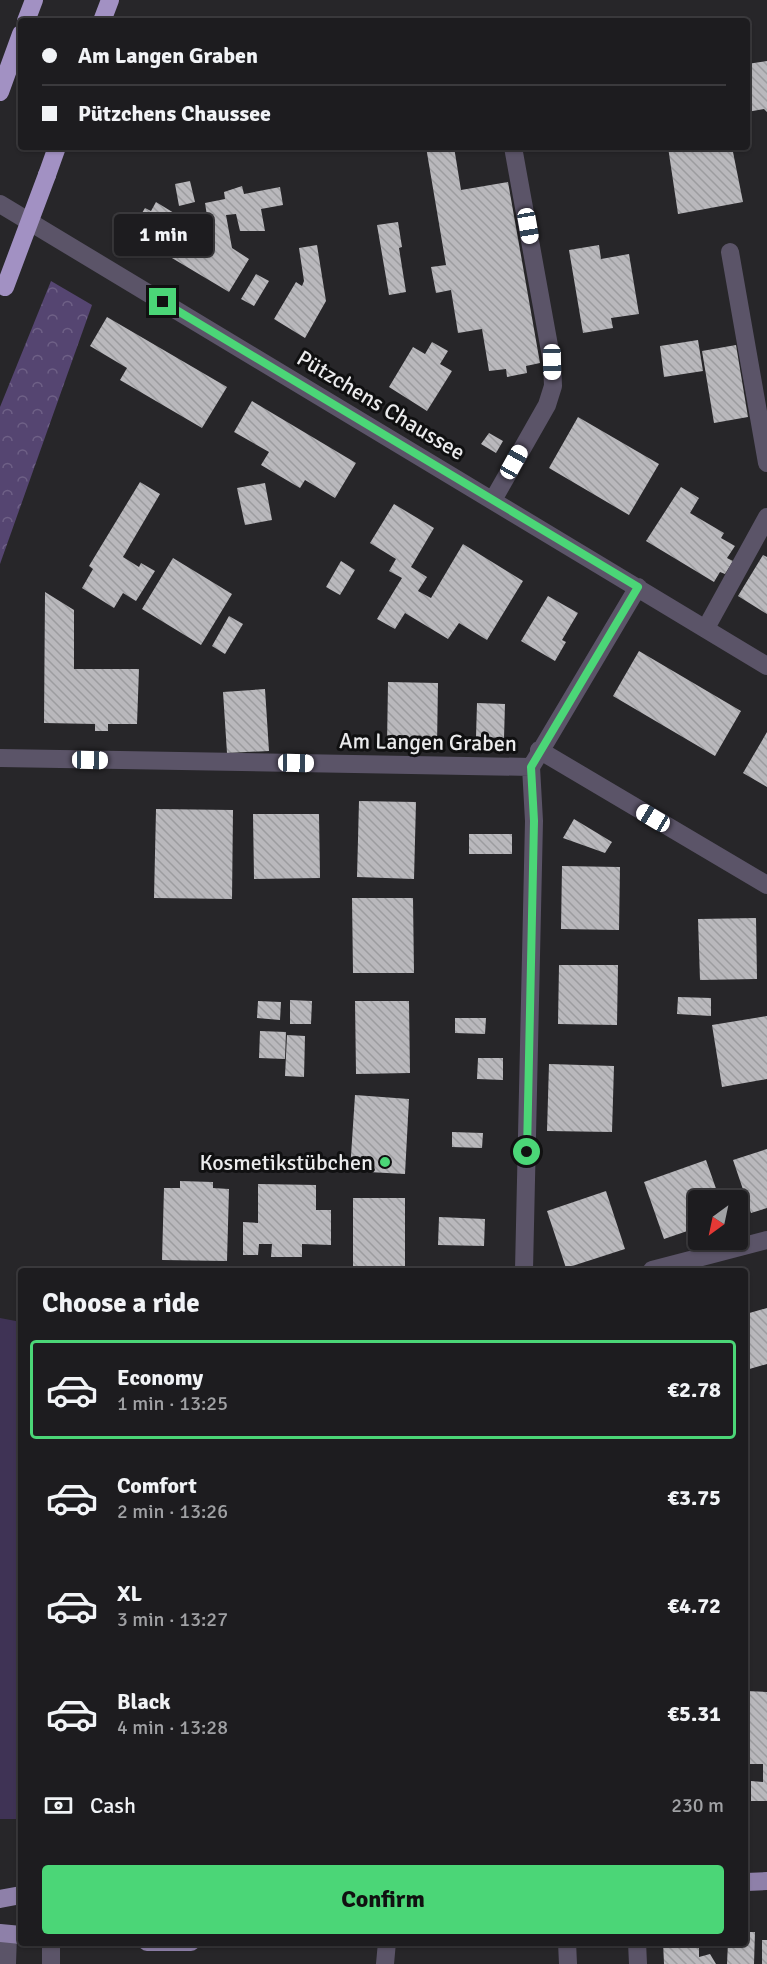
<!DOCTYPE html>
<meta charset="utf-8">
<style>
:root{--surface:#1d1c1f;--page:#252528;--text:#f1f3f6;--muted:#a0a1a4;--line:#3b3a3d;--accent:#4bd677}
body{margin:0;font-family:Signika,sans-serif;background:var(--page);color:var(--text);height:100vh;display:flex;flex-direction:column;font-size:22px;white-space:nowrap}
*{box-sizing:border-box;margin:0}
p{font-size:20px;color:var(--muted)}
.icon{flex:none;width:33px;height:33px;fill:none;stroke:currentColor;stroke-width:2;stroke-linecap:round;stroke-linejoin:round}
.map{position:relative;flex:1;overflow:hidden}
.drawer{position:absolute;left:18px;top:1268px;width:730px;height:678px;display:flex;flex-direction:column;background:var(--surface);border-radius:6px;box-shadow:0 2px 4px #0004,0 0 0 2px var(--line)}
.drawer>*{flex:none}
.hud{position:absolute;left:18px;top:18px;width:732px;height:132px;border-radius:6px;box-shadow:0 2px 4px #0004,0 0 0 2px var(--line);display:grid;align-content:center;height:132px;padding:0 24px;background:var(--surface)}
.needle{width:39px;rotate:213deg}
.fabs{position:absolute;left:688px;top:1190px;display:grid;gap:12px}
.fabs a{display:grid;place-items:center;width:60px;height:60px;border-radius:6px;background:var(--surface);box-shadow:0 2px 4px #0004,0 0 0 2px var(--line);font-size:30px}
.end{position:absolute;width:27px;height:27px;margin:-14px;border:8px solid #4bd677;background:#111;box-shadow:0 0 0 3px #111}
.from{border-radius:50%}
.bubble{position:absolute;height:42px;border-radius:6px;background:var(--surface);box-shadow:0 2px 4px #0004,0 0 0 2px var(--line);font-size:20px;font-weight:800;line-height:42px;text-align:center}
.car{position:absolute;width:18px;height:36px;margin:-18px -9px;border-radius:8px;box-shadow:0 0 4px 2px #0007;background:linear-gradient(#fff 24%,#345 0 40%,#fff 0 76%,#345 0 86%,#fff 0)}
.hud b{display:flex;align-items:center;gap:21px;height:57px;font-size:22px}
.hud b+b{border-top:2px solid var(--line)}
.hud i{width:15px;height:15px;background:var(--text)}
ul{padding:0;list-style:none}
li{display:flex;align-items:center;gap:18px;height:99px;margin:0 12px 9px;padding:0 12px;border:3px solid transparent;border-radius:6px}
li div{flex:1}
li b{display:block;font-size:22px}
li em{font-style:normal;font-weight:800}
li.active{border-color:var(--accent)}
li>.icon{width:54px;height:54px;stroke-width:1.5}
h2{padding:0 24px;font-size:27px;line-height:72px}
.pay{display:flex;align-items:center;gap:15px;height:66px;padding:0 24px;font-size:22px}
.pay p{margin-inline-start:auto}
.cta{display:flex;gap:12px;margin-top:auto;padding:12px 24px}
.cta a{flex:1;height:69px;border-radius:6px;background:var(--accent);color:#111;font-size:24px;font-weight:800;line-height:69px;text-align:center}
.map>svg:first-child{display:block}
</style>
<div class="map">
<svg width="767" height="1964" viewBox="0 0 767 1964">
<defs>
<pattern id="forest-crowns" width="20" height="18" patternUnits="userSpaceOnUse" patternTransform="scale(1.5)"><rect width="20" height="18" fill="#554571"/><path d="M2 6a3 3 0 1 1 6 0M12 15a3 3 0 1 1 6 0" fill="none" stroke="#6e6086"/></pattern>
<pattern id="building-back-hatch" width="6" height="6" patternUnits="userSpaceOnUse" patternTransform="scale(1.5)"><rect width="6" height="6" fill="#b9b8bc"/><path d="M-1 5l2 2M0 0l6 6M5-1l2 2" fill="none" stroke="#9c9c9f"/></pattern>
</defs>
<rect width="100%" height="100%" fill="#272629"/>
<path fill="#3f3355" d="M0,1318L21,1322V1819H0Z"/>
<path fill="url(#forest-crowns)" d="M51,281L92,305L0,564V407Z"/>
<path fill="url(#building-back-hatch)" d="M767,61V112L764,109L747,112V64Z
M426,147H454L461,190L508,182L540,363L526,366L527,373L507,377L506,369L489,371L482,329L458,333L451,290L436,293L431,267L446,265Z
M668,147H732L743,202L678,214Z
M190,181L195,202L179,206L175,184Z
M242,186L244,194L280,187L283,205L261,209L265,231H240L236,214L226,215L232,248L249,259L229,292L135,236L141,226L136,223L145,208L151,211L156,202L210,235L205,203L225,199L224,192Z
M398,222L402,247L399,248L406,292L389,295L377,225Z
M317,245L326,301L305,338L274,319L296,282L302,286L304,281L299,248Z
M599,245L601,259L629,254L639,314L611,318L613,328L583,333L569,250Z
M256,274L269,281L254,306L241,299Z
M107,317L227,387L202,428L120,380L127,368L90,346Z
M698,340L703,371L664,377L660,346Z
M432,342L448,351L440,364L452,371L427,411L389,387L413,347L425,354Z
M736,345L748,417L714,423L702,351Z
M252,401L356,463L335,498L305,480L300,488L261,465L269,452L234,432Z
M578,417L659,464L629,515L549,468Z
M489,433L503,441L496,453L481,444Z
M140,482L160,494L123,557L139,567L141,563L155,571L136,601L123,593L114,608L82,588L93,569L89,566Z
M265,483L272,520L245,525L237,488Z
M681,487L699,498L690,513L724,533L721,538L735,546L727,558L733,561L725,574L720,572L714,582L646,541Z
M394,504L434,528L411,567L427,577L418,591L431,598L463,544L523,581L487,640L459,623L448,639L405,613L395,629L377,619L402,578L389,571L396,559L370,543Z
M763,555L767,557V614L738,596Z
M173,558L232,594L201,645L142,609Z
M341,561L355,570L340,595L326,587Z
M45,592L74,610V669H139L137,724H108V731H95V724L44,723Z
M548,596L578,613L562,640L566,642L555,661L521,641Z
M229,616L243,624L225,654L212,646Z
M639,651L741,711L715,756L613,696Z
M388,682L438,683L437,746L387,745Z
M265,689L269,751L227,753L223,692Z
M477,703L505,704L504,738L476,737Z
M767,732V787L743,773Z
M359,801L416,802L414,879L357,877Z
M156,809L233,810L232,899L154,898Z
M253,814H319L320,878L254,879Z
M574,819L612,842L605,853L563,838Z
M469,834H512V854H469Z
M562,866L620,867L619,930L561,929Z
M352,898H413L414,973H353Z
M756,918L757,979L700,980L698,919Z
M559,965H618L617,1025L558,1024Z
M678,997L711,998V1016L677,1014Z
M290,1000L312,1001L311,1024H290Z
M258,1001L281,1002L280,1020L257,1018Z
M355,1001H409L410,1073L356,1074Z
M767,1016V1079L722,1087L712,1025Z
M455,1018H486L485,1034L455,1033Z
M260,1031L286,1032L285,1059L259,1058Z
M287,1035L305,1036L304,1077L285,1076Z
M478,1058H503V1080L477,1079Z
M549,1064L614,1066L612,1132L547,1131Z
M355,1095L409,1099L405,1174L350,1171Z
M452,1132L483,1133L482,1148L452,1147Z
M767,1149V1208L751,1213L733,1160Z
M706,1160L720,1200H699V1227L664,1239L644,1182Z
M180,1181L213,1182V1188L229,1189L227,1261L162,1260L164,1188H180Z
M258,1184L316,1185V1210H331V1245L302,1244V1257H271L272,1244H259L258,1255H243V1222L258,1223Z
M606,1191L625,1249L566,1268L547,1211Z
M353,1198H405V1269H353Z
M439,1217L485,1219L484,1246L438,1245Z
M767,1308V1364L746,1370V1314Z
M746,1691L767,1692V1801H751V1781L763,1782V1764H746Z
M746,1932H755L754,1964H727L728,1942H746Z
M762,1940H767V1964H762Z
M663,1942H699V1957L710,1954L716,1964H664Z"/>
<g fill="none" stroke-linecap="round" stroke-linejoin="round">
<path stroke="#5b5468" stroke-width="18" d="M0,204L767,666
M730,252L767,463
M493,500L547,405L553,386L552,362L513,147
M706,628L767,517
M539,750L767,885
M0,758L531,767
M524,1270L534,821L531,767L638,587
M652,1270L767,1240
M51,1942V1964
M567,1942L568,1964
M637,1942L638,1964
M7,1964L8,1934
M385,1964L387,1942"/>
<path stroke="#8e80a9" stroke-width="18" d="M746,1882L767,1881
M0,1899L21,1895
M0,1933L21,1935
M147,1942H191"/>
<path stroke="#a291c3" stroke-width="18" d="M26,21L34,0
M102,21L110,0
M0,92L21,34
M47,175L57,147"/>
<path stroke="#a291c3" stroke-width="18" d="M5,287L47,175"/>
</g>
<g fill="none" stroke-linecap="round" stroke-linejoin="round">
<path stroke="#4bd677" stroke-width="8" d="M163,302L638,587L531,767L534,821L527,1152"/>
</g>
<circle fill="#4bd677" stroke="#101011" stroke-width="2" cx="385" cy="1162" r="6"/>
<g text-anchor="middle" dominant-baseline="central" stroke-width="6" stroke-linejoin="round" paint-order="stroke">
<g font-size="22" fill="#ebebed" stroke="#101011">
<text transform="translate(381 405) rotate(31)">Pützchens Chaussee</text>
<text transform="translate(428 742) rotate(1)">Am Langen Graben</text>
</g>
<g font-size="22" fill="#ebebed" stroke="#101011" text-anchor="end">
<text x="373" y="1162">Kosmetikstübchen</text>
</g>
</g>
</svg>
<div class="fabs">
<a><svg class="needle" viewBox="-14 -14 28 28"><path d="M0-13l5 13h-10z" fill="#e53935"/><path d="M0 13l5-13h-10z" fill="#a0a1a4"/></svg></a>
</div>
<i class="end from" style="left:527px;top:1152px"></i>
<i class="end" style="left:163px;top:302px"></i>
<div class="bubble" style="left:114px;top:214px;width:99px">1 min</div>
<i class="car" style="left:528px;top:226px;rotate:170deg"></i>
<i class="car" style="left:552px;top:362px;rotate:179deg"></i>
<i class="car" style="left:514px;top:462px;rotate:29deg"></i>
<i class="car" style="left:90px;top:760px;rotate:91deg"></i>
<i class="car" style="left:296px;top:763px;rotate:91deg"></i>
<i class="car" style="left:653px;top:818px;rotate:301deg"></i>
<div class="hud">
<b><i class="from"></i>Am Langen Graben</b>
<b><i></i>Pützchens Chaussee</b>
</div>
<section class="drawer">
<h2>Choose a ride</h2>
<ul>
<li class="active"><svg class="icon" aria-label="car" viewBox="0 0 24 24"><path d="M5 17H2v-5l4-1 3-4h7l3 4 3 1v5h-3M9 17h6M6 11h13"/><circle cx="7" cy="17" r="2"/><circle cx="17" cy="17" r="2"/></svg><div><b>Economy</b><p>1 min · 13:25</p></div><em>€2.78</em></li>
<li><svg class="icon" aria-label="car" viewBox="0 0 24 24"><path d="M5 17H2v-5l4-1 3-4h7l3 4 3 1v5h-3M9 17h6M6 11h13"/><circle cx="7" cy="17" r="2"/><circle cx="17" cy="17" r="2"/></svg><div><b>Comfort</b><p>2 min · 13:26</p></div><em>€3.75</em></li>
<li><svg class="icon" aria-label="car" viewBox="0 0 24 24"><path d="M5 17H2v-5l4-1 3-4h7l3 4 3 1v5h-3M9 17h6M6 11h13"/><circle cx="7" cy="17" r="2"/><circle cx="17" cy="17" r="2"/></svg><div><b>XL</b><p>3 min · 13:27</p></div><em>€4.72</em></li>
<li><svg class="icon" aria-label="car" viewBox="0 0 24 24"><path d="M5 17H2v-5l4-1 3-4h7l3 4 3 1v5h-3M9 17h6M6 11h13"/><circle cx="7" cy="17" r="2"/><circle cx="17" cy="17" r="2"/></svg><div><b>Black</b><p>4 min · 13:28</p></div><em>€5.31</em></li>
</ul>
<div class="pay"><svg class="icon" aria-label="cash" viewBox="0 0 24 24"><path d="M3 7h18v10H3z"/><circle cx="12" cy="12" r="2"/></svg>Cash<p>230 m</p></div>
<div class="cta"><a>Confirm</a></div>
</section>
</div>
